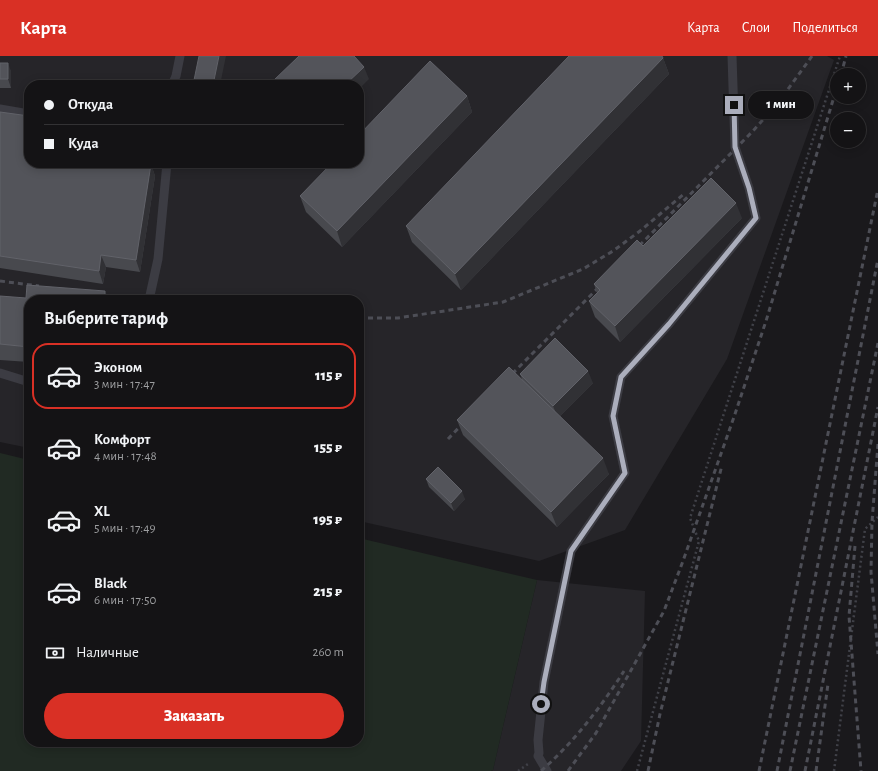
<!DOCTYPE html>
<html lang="ru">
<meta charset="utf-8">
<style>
:root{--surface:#141315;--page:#1d1c1e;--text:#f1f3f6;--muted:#9d9ea0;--line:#333234;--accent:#d93025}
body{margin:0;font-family:"Alegreya Sans",sans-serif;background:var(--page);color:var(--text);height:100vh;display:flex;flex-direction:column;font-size:15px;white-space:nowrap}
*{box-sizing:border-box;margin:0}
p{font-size:13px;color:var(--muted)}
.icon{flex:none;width:22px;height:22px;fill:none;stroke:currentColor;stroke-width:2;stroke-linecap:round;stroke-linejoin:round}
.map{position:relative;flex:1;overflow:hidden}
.panel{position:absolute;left:24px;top:239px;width:340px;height:452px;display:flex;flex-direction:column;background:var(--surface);border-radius:16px;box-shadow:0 2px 10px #0003,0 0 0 1px var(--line)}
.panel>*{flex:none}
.banner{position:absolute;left:24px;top:24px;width:340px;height:88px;border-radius:16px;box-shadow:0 2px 10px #0003,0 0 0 1px var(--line);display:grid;align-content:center;height:88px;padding:0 20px;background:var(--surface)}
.buttons{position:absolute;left:830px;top:12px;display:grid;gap:8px}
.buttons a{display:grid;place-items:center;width:36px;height:36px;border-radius:50%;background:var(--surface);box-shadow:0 2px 10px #0003,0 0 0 1px var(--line);font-size:20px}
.end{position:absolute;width:18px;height:18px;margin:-9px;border:5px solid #abaebc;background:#111;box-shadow:0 0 0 2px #111}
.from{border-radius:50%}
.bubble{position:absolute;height:28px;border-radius:14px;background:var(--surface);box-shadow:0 2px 10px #0003,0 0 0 1px var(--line);font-size:13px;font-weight:800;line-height:28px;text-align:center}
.banner b{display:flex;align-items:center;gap:14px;height:38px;font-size:15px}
.banner b+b{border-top:1px solid var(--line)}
.banner i{width:10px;height:10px;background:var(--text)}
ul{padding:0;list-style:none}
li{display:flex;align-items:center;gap:12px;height:66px;margin:0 8px 6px;padding:0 12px;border:2px solid transparent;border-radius:16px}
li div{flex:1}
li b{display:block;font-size:15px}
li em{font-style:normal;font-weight:800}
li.active{border-color:var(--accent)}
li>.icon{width:36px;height:36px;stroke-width:1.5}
h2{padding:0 20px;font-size:18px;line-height:48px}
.pay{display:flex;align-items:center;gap:10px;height:44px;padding:0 20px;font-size:15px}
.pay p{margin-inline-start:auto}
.action{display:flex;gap:8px;margin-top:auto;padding:8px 20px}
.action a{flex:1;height:46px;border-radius:24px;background:var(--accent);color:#fff;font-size:16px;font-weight:800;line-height:46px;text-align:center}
header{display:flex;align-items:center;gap:24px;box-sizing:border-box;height:56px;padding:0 20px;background:var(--accent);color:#fff}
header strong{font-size:19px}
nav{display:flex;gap:22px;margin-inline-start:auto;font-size:14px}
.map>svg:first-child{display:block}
</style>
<header>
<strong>Карта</strong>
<nav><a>Карта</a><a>Слои</a><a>Поделиться</a></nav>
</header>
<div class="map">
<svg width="878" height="715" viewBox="0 0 878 715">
<rect width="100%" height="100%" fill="#1a191c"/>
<path fill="#262529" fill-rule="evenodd" d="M0,0H827L834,4L727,303L625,474L539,505L359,465V244H29V392L0,386ZM29,29H359V107H29Z
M537,524L645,535L641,685L621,715H491L493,714Z"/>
<path fill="#212a23" d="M0,397L29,404V686H359V482L537,524L493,714L491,715H0Z"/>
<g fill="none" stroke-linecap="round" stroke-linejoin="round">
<path stroke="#404148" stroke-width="2.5" stroke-dasharray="2 3" stroke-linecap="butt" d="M518,715L528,708
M637,715L699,485L690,462L840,0
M834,715L865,473L878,461"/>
<path stroke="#3c3c43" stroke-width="9" d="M172,29L176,20L180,0
M0,53L29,58
M149,244L158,203L167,107
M0,317L29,326
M547,715L538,700L539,697L538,684L544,626L571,495L625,417L613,360L621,321L669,268L756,162L749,132L735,91L732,0"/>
<path stroke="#4d4e56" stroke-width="3" stroke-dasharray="5 4" stroke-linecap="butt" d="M841,19L846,0
M633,196L753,75L778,47L812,0
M0,225L39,230
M96,238L138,244
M359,262H398L503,246L583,213L613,195L640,175L685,137
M506,324L604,226
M448,383L468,362
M878,388L872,466L871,516L878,598
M855,490L849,560L861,715
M541,715C574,686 601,651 624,615
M568,715L596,677L664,555L683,505L734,361L766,265L837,31
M648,715L660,658L722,409
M759,715L878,133
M777,715L878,203
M790,715L878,287
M805,715L878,351
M816,715L828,628"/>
</g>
<path fill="#48494e" d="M663,2L669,18L461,234L412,186L406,170Z
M0,7L11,15V32H0Z
M467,40L472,56L342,191L306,156L300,140Z
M0,56L29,107L151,108L155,120L140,216L106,211L103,228L0,212Z
M742,162L620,286L595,261L589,245L597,237L594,228Z
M0,240L29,244V306L0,304Z
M520,318L593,327L560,360L609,418L557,471L463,379L457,364L522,323Z
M426,423L465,443L454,455L429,431Z"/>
<path fill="#313135" d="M219,0H226L220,29H213Z
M663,2L669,18L461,234L455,218Z
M8,7L11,15V32L8,23Z
M364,11L369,23L359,33V29H345Z
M467,40L472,56L342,191L337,175Z
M151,108L155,120L140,216L136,204Z
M736,147L742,162L620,286L615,270Z
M101,199L106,211L103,228L99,215Z
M105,235L108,244H105Z
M588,315L593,327L558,362L553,350Z
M603,402L609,418L557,471L551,456Z
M462,435L465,443L454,455L451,447Z"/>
<path fill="#53545a" stroke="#616269" d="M199,0H219L213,29H193Z
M299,0H354L364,11L345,29H276L273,25Z
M569,0H662L663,2L455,218L406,170Z
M430,5L467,40L337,175L300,140L332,107H359V79Z
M0,7H8V23H0Z
M0,56L29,60V107L151,108L136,204L101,199L99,215L0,200Z
M711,122L736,147L615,270L589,245L600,234L594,228L637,184L643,190Z
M27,229L105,235V244H29V291L0,288V240L26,242Z
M154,242L160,244H153Z
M555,282L588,315L553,350L520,318Z
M509,311L603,402L551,456L457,364Z
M438,411L462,435L451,447L426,423Z"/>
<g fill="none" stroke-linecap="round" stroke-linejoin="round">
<path stroke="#abaebc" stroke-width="5" d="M541,648L544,626L571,495L625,417L613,360L621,321L669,268L756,162L749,132L735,91L734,49"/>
</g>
</svg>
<div class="buttons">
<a>+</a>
<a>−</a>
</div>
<i class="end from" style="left:541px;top:648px"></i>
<i class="end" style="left:734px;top:49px"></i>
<div class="bubble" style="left:748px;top:35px;width:66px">1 мин</div>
<div class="banner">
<b><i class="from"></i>Откуда</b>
<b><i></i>Куда</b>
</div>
<section class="panel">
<h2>Выберите тариф</h2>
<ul>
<li class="active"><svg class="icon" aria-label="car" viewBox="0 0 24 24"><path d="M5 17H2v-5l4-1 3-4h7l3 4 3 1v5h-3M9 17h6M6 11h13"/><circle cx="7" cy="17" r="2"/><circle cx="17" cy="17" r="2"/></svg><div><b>Эконом</b><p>3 мин · 17:47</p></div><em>115 ₽</em></li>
<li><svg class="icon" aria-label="car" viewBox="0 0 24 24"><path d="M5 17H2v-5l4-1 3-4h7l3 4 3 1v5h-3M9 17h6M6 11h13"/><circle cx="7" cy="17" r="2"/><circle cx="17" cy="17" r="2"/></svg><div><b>Комфорт</b><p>4 мин · 17:48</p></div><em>155 ₽</em></li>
<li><svg class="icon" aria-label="car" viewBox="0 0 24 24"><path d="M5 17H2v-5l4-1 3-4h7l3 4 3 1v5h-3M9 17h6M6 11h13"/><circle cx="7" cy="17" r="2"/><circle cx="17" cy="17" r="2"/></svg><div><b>XL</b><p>5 мин · 17:49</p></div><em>195 ₽</em></li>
<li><svg class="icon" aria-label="car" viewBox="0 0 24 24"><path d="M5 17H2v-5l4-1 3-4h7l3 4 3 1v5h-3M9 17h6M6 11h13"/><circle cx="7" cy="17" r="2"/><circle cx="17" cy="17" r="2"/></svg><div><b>Black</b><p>6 мин · 17:50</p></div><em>215 ₽</em></li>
</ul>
<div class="pay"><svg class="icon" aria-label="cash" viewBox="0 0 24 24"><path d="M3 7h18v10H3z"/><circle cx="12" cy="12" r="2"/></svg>Наличные<p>260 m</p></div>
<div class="action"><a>Заказать</a></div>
</section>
</div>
